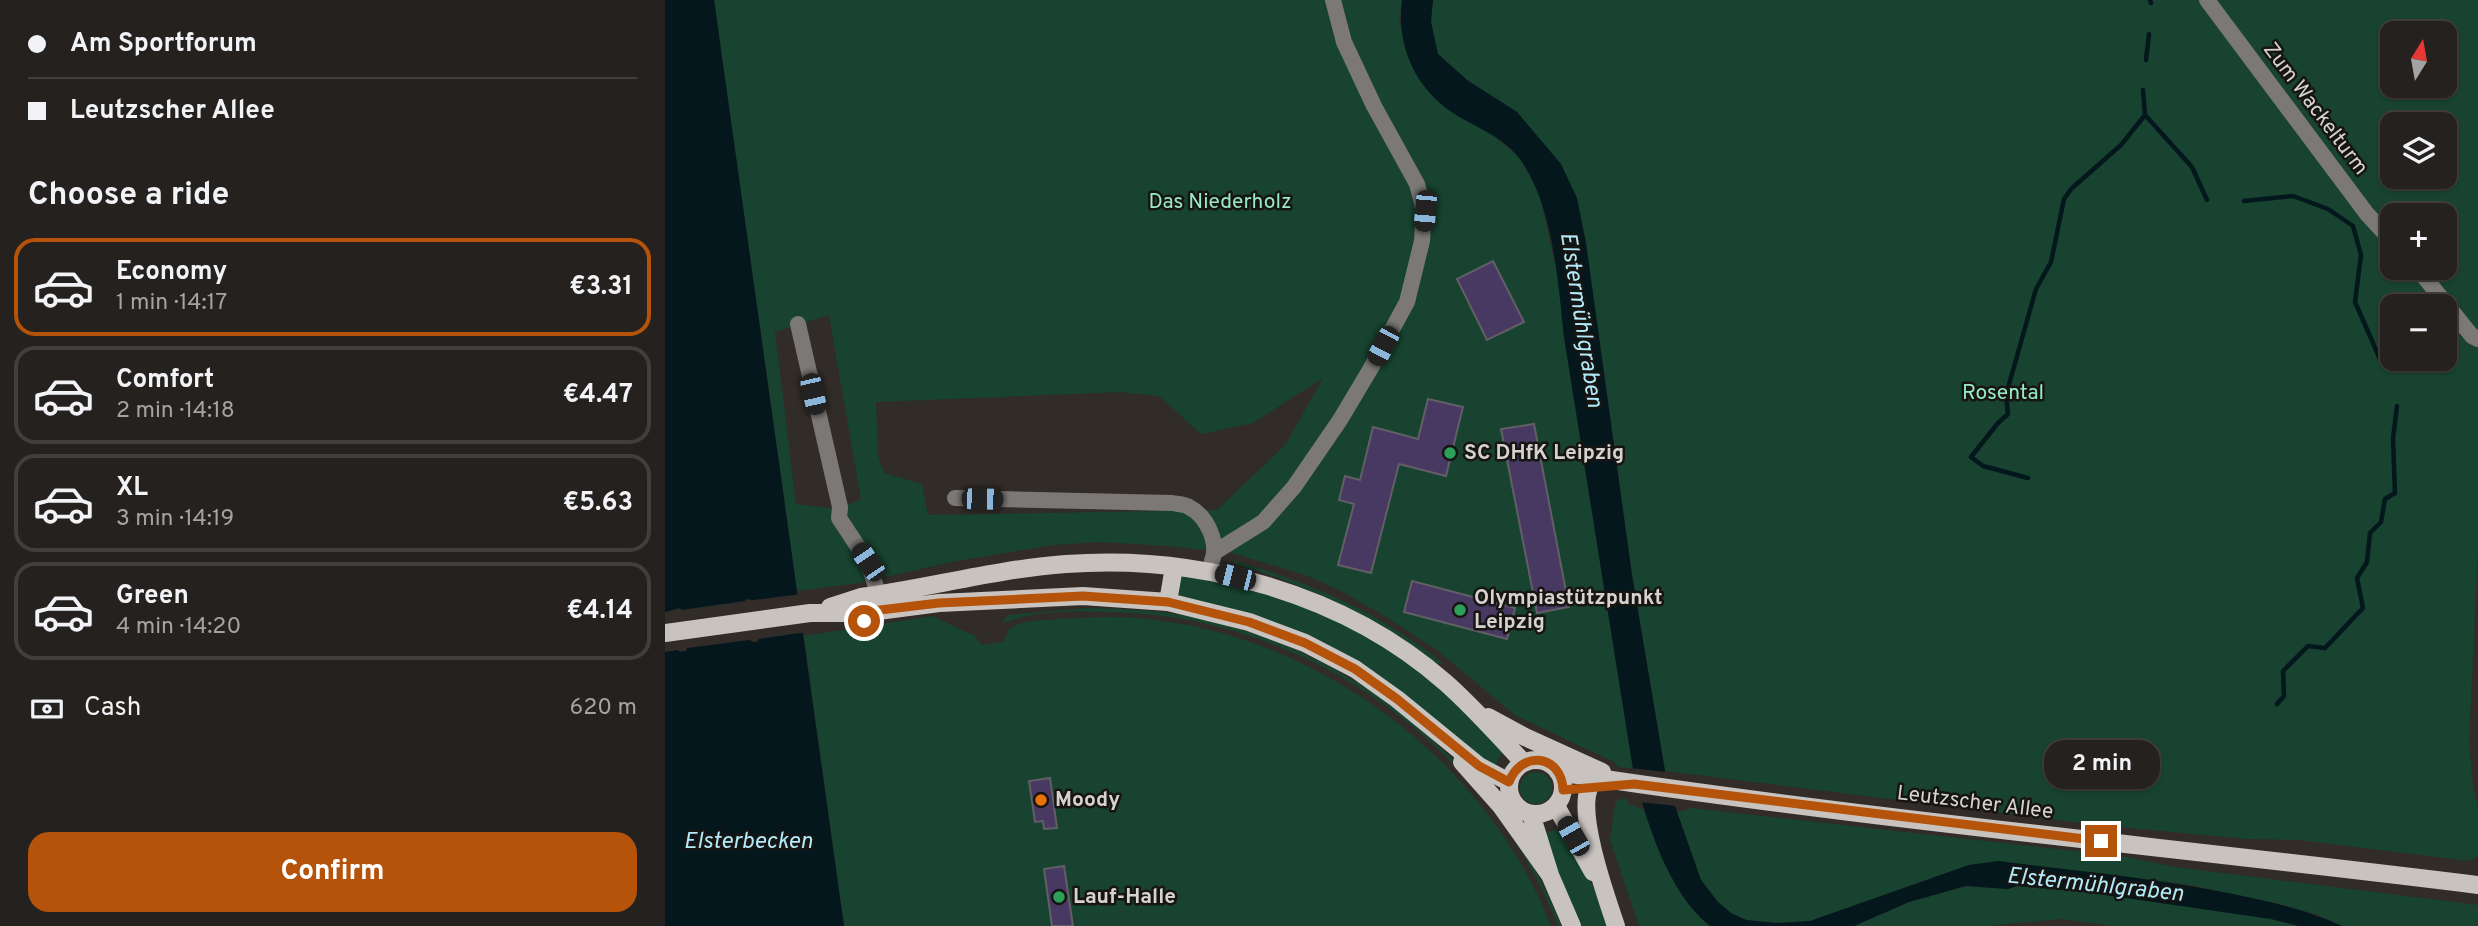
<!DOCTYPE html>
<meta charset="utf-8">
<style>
:root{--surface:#25211e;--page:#2d2927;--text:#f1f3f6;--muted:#a3a3a4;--line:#423e3c;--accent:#b45309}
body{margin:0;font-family:Overpass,sans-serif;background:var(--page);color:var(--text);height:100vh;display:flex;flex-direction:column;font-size:26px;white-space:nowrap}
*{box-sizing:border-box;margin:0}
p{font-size:23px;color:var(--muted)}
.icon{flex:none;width:38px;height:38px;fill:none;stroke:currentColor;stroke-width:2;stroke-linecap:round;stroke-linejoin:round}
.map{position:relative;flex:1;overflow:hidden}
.details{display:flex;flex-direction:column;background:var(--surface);width:665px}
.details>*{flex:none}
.guide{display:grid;align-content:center;height:154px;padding:0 28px;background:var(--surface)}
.needle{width:46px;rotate:11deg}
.controls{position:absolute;left:1715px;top:21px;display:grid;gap:14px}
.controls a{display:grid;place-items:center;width:77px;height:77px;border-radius:14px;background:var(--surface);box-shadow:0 2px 5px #0004,0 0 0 2px var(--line);font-size:35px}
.end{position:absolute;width:32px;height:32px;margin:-16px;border:9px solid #b45309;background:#fff;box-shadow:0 0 0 4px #fff}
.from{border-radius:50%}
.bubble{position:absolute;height:49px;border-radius:21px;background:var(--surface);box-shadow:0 2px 5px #0004,0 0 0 2px var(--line);font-size:23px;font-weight:700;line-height:49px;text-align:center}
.car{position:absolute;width:21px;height:42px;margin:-21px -10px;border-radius:9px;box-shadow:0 0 5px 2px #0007;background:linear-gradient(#222 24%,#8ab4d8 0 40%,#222 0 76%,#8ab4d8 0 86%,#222 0)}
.guide b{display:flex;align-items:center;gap:24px;height:66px;font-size:26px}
.guide b+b{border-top:2px solid var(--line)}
.guide i{width:18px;height:18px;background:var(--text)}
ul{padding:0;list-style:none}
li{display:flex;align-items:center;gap:21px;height:98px;margin:0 14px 10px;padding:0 14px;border:4px solid var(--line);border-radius:21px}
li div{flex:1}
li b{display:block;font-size:26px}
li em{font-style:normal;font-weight:700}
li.selected{border-color:var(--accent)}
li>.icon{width:63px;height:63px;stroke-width:1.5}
h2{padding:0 28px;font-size:32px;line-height:84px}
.pay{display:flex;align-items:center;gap:18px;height:77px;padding:0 28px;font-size:26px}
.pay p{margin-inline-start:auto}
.action{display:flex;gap:14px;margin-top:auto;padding:14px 28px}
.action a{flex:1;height:80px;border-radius:21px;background:var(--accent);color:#fff;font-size:28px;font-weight:700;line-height:80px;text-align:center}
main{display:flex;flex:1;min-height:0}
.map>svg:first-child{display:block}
</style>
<main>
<section class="details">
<div class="guide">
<b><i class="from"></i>Am Sportforum</b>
<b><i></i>Leutzscher Allee</b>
</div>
<h2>Choose a ride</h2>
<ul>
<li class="selected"><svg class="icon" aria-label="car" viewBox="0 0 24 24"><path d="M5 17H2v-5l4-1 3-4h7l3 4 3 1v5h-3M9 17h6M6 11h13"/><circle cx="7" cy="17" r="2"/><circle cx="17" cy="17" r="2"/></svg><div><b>Economy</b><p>1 min · 14:17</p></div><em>€3.31</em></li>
<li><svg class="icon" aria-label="car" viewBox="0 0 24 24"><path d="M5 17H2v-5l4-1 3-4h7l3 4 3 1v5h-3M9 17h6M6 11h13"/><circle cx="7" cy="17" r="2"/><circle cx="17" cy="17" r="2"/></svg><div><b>Comfort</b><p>2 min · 14:18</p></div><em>€4.47</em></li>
<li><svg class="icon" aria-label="car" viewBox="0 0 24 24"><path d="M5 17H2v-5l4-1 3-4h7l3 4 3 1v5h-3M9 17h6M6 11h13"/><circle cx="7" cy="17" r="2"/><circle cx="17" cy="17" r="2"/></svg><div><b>XL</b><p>3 min · 14:19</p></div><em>€5.63</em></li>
<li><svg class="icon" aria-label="car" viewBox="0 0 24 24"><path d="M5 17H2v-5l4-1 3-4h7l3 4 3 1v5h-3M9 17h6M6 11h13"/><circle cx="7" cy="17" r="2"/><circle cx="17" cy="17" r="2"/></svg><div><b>Green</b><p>4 min · 14:20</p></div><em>€4.14</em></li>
</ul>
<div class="pay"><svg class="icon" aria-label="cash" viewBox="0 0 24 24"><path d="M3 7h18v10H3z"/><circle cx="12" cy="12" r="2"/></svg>Cash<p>620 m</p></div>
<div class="action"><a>Confirm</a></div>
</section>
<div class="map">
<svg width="1813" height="926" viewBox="0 0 1813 926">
<rect width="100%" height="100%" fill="#312c28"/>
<path fill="#174330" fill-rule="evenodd" d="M49,0H737L734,23L777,105L823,131L853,156L874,192L893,278L899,337L968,769L953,767L949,762L850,715L773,651L718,615L678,592L643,576L567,553L502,546L435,542L388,545L291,561L194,583L132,591ZM164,315L196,500L169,509L131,504L110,332ZM658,378L621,444L552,510L263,515L257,484L219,473L213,456L211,402L455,392L494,396L536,434L588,423Z
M768,0H1813V550L1804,741L1808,788L1813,806V856L1805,861L1633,840L1582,839L1442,826L1000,771L967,575L921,243L912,198L852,112L802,80L773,54L766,22ZM1727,33H1780V86H1727ZM1727,124H1780V177H1727ZM1727,215H1780V268H1727ZM1727,306H1780V359H1727Z
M566,560C643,581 715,613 778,663L772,664C712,617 643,586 571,564Z
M518,573L551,576L661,614L724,649L763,678L841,750L834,758L830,769L719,680L519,599L514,596L515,578Z
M423,608C455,609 486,610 518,615C686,645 835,767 896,926H893C823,745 641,616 447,612C412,611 371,610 338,623L339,619L343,615Z
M267,616L310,636L316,645L339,642C341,637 342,631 346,628C359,618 397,620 414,618C612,604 816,743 886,926H179L139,636Z
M855 788a16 16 0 1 1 32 0a16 16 0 1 1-32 0Z
M955,799H963V804L978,809C995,850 1009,897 1045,926H974L945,840L950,805L952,801Z
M1026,808L1462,857L1510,867L1813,905V926H1677L1651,914L1610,903L1520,884L1333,861L1304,865L1145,921L1111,923L1081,920L1066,913L1053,902L1036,880L1012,812Z
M897,827L925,879L945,926H915L877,834Z
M1301,886L1343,889L1352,886L1420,892L1606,919L1634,926H1446L1398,919L1320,926H1189L1244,902Z"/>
<path fill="#03171c" d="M0,0H49L179,926H0Z
M737,0H768L766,22L773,54L802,80L852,112L896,164L912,198L921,243L967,575L1000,771L1012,812L1036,880L1053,902L1066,913L1081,920L1111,923L1145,921L1304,865L1333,861C1412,871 1491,878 1568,894C1606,902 1642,910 1677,926H1634L1606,919L1420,892L1352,886L1343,889L1301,886L1244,902L1189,926H1045C1002,892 981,820 968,769L899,337C893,281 888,205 855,159C835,132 800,125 776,104C745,77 732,40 737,0Z"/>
<path fill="#312c28" d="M136,592L142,632L94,639L92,642H87L85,640L22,648L21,651L15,652L13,650L0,652V612L15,608L16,610L80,601L81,599L88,600L136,594Z
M965,768L1002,772L1012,806L974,802Z"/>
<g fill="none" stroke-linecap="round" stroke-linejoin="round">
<path stroke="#03171c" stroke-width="4.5" d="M1485,0L1486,3
M1481,60L1484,34
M1478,90L1480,115L1527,167L1542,200
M1579,201L1628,196L1663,209L1688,226L1696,255L1690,302L1715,359
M1363,478L1318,466L1306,457L1333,423L1343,414L1341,395L1371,289L1386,262L1399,199L1406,189L1456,145L1480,115
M1612,704L1619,696L1618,671L1643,646L1660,648L1698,608L1692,578L1702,562L1705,533L1716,522L1720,499L1730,493L1728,439L1732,406"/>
</g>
<path fill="#483963" stroke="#615f65" stroke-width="2" d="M828,261L859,322L822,340L792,279Z
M763,399L798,407L781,476L734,464L706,573L673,565L689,504L674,500L680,476L695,480L708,427L753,439Z
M869,424L904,607L872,613L836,429Z
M747,581L850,608L842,639L739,612Z
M385,778L392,828L379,829L378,821L370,822L364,781Z
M399,866L408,926H387L379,869Z"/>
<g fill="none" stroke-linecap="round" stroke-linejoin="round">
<path stroke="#7b7876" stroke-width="16" d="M1542,0L1702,214L1727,241
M1752,268L1807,336L1813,339
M133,324L175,507L174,518L203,562L217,606
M290,498L507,503C512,504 520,504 524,507C542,516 554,543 547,561
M550,552L598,522L629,487L675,420L706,368L742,302L757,241L759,211L752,184L709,106L679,42L668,0"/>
<path stroke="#c9c3bf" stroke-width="18" d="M503,602L509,567
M165,607L196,597C264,588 332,569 401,564C535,554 679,593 781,683C808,707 834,736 859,763
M0,633L145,613H198L274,603L418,596L503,602L584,622L640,643L690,669L732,699L814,766L844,782
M823,717L860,737L937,772
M844 787a27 27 0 1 1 54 0a27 27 0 1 1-54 0Z
M797,762L836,806L885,875
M893,772C1199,819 1507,847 1813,885
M925,786C911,813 941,896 951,926
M891,806L928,872
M866,814L885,875L907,926"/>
</g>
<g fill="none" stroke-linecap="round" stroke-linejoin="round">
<path stroke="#b45309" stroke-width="9" d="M199,621L198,612L274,603L418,596L503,602L584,622L640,643L690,669L732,699L814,766L844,782C857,749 897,755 898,790L969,784L1436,841"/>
</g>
<g fill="#2e9e5b" stroke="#171513" stroke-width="2.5">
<circle cx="785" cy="453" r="7"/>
<circle cx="795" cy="610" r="7"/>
<circle cx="394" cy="897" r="7"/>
</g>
<circle fill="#e8710a" stroke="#171513" stroke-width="2.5" cx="376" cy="800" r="7"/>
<g text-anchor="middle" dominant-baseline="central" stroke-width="5" stroke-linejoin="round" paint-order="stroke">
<g font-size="21" fill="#d5d2cf" stroke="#171513">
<text transform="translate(1650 109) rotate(53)">Zum Wackelturm</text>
<text transform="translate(1310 803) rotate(7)">Leutzscher Allee</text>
</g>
<g font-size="21" fill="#96ecc2" stroke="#171513">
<text x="555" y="202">Das Niederholz</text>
<text x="1338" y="393">Rosental</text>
</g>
<g font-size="21" font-weight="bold" fill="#d5d2cf" stroke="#171513" text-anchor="start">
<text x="799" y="453">SC DHfK Leipzig</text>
<text x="809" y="598">Olympiastützpunkt<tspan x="809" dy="24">Leipzig</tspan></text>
<text x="390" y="800">Moody</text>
<text x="408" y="897">Lauf-Halle</text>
</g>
<g font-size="23" font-style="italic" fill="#b1eaf8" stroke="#171513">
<text transform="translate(915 320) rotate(81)">Elstermühlgraben</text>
<text x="83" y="842">Elsterbecken</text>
<text transform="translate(1430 886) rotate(6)">Elstermühlgraben</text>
</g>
</g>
</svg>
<div class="controls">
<a><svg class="needle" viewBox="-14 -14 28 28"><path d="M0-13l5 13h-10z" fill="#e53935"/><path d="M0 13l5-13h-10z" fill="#a3a3a4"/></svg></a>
<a><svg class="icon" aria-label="layers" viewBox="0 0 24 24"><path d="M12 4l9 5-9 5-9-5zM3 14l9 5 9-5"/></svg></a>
<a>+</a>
<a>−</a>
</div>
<i class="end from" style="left:199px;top:621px"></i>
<i class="end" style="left:1436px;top:841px"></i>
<div class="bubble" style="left:1379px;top:740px;width:116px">2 min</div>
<i class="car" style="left:760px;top:211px;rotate:185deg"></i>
<i class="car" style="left:718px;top:346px;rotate:208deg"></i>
<i class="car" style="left:148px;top:394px;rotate:167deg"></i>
<i class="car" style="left:317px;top:499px;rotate:91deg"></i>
<i class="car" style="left:203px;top:562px;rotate:326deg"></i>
<i class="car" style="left:570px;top:577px;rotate:284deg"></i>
<i class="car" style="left:908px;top:836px;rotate:330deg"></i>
</div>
</main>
